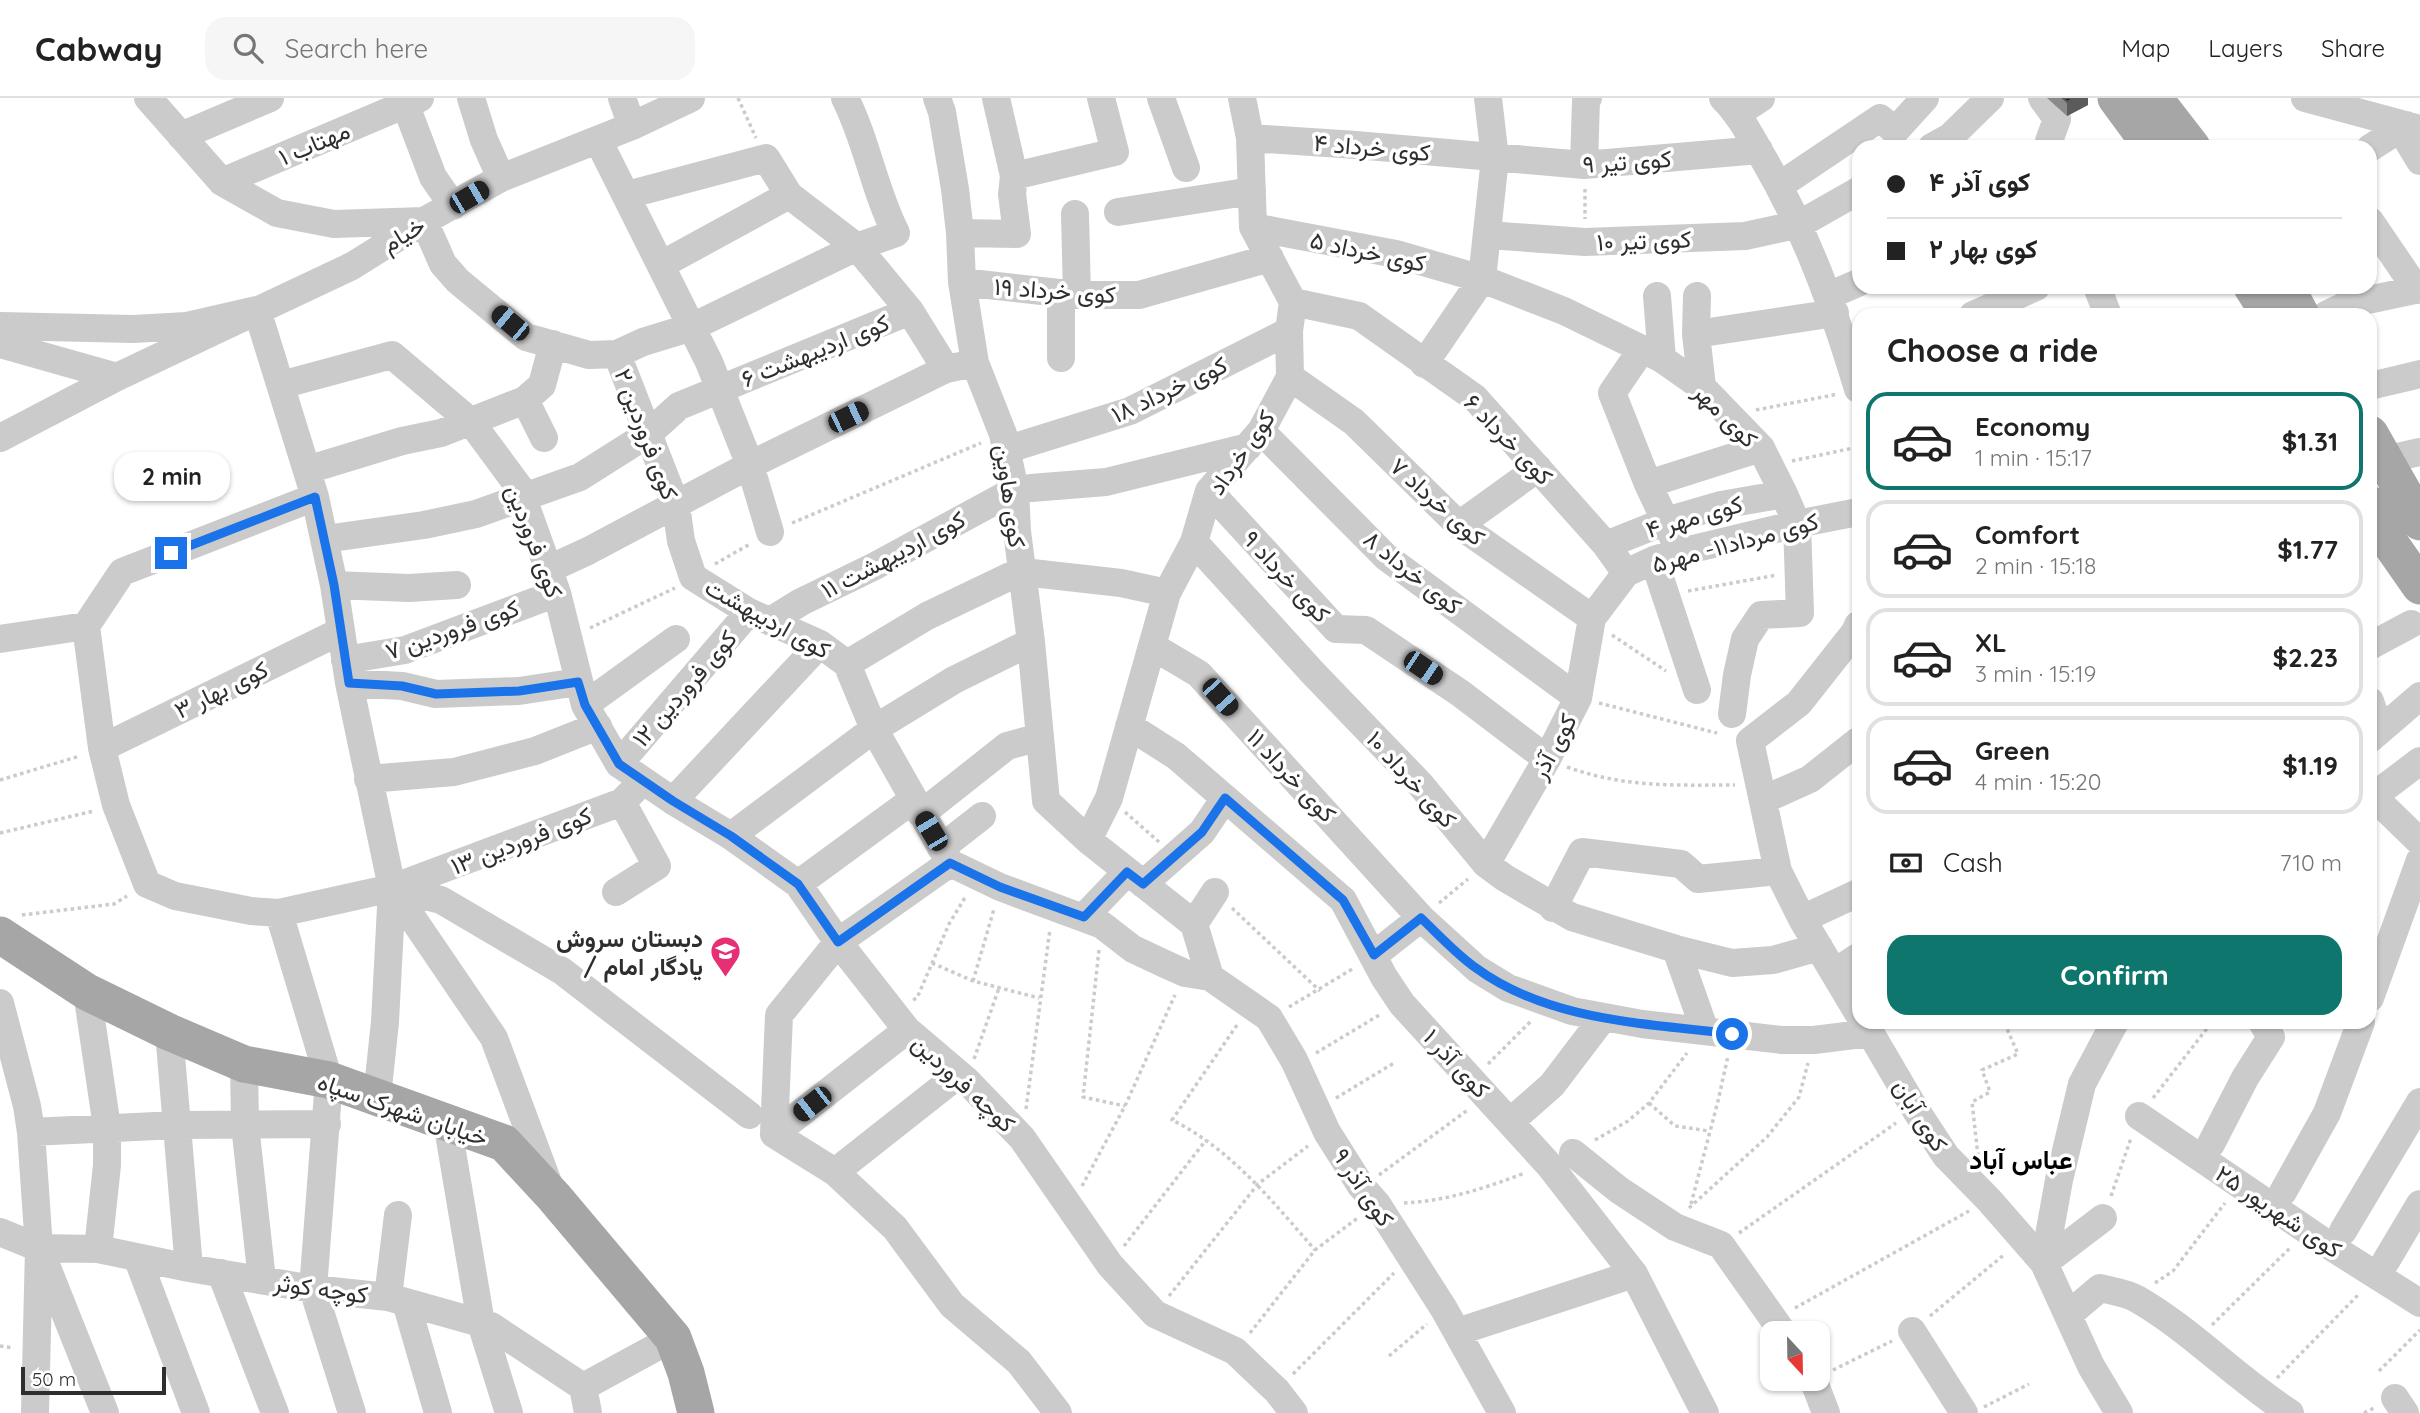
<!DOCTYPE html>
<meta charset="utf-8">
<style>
:root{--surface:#fff;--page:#f6f6f6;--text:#222;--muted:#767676;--line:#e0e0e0;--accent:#0f766e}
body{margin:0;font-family:Quicksand,Vazirmatn,sans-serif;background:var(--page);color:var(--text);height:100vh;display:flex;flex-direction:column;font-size:26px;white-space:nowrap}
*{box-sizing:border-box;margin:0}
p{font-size:23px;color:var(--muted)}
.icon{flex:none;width:38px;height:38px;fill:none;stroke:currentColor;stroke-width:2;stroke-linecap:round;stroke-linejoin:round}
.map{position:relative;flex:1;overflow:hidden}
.sheet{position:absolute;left:1852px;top:210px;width:525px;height:721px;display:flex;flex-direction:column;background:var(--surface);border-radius:21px;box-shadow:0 2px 5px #0004}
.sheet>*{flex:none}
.guide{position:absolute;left:1852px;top:42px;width:525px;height:154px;border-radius:21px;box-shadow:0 2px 5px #0004;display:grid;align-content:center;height:154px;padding:0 35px;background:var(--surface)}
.needle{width:46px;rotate:158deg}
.tools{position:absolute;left:1760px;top:1223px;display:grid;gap:14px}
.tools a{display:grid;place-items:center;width:70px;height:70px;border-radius:14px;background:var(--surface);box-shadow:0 2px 5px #0004;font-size:35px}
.scale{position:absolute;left:21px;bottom:18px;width:145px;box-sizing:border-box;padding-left:7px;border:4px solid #2e2e2e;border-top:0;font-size:19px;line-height:24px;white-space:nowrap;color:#2e2e2e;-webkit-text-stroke:5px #fff;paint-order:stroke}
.end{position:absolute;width:32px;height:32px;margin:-16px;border:9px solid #1a73e8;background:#fff;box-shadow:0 0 0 4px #fff}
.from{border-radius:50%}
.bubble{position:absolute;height:49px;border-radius:21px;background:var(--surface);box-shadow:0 2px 5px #0004;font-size:23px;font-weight:700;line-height:49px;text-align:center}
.car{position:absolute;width:21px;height:42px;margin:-21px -10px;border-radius:9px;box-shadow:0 0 5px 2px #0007;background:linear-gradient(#222 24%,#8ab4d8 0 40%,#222 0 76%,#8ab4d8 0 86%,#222 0)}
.guide b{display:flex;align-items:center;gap:24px;height:66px;font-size:26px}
.guide b+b{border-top:2px solid var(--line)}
.guide i{width:18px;height:18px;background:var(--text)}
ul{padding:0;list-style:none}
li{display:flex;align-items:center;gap:21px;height:98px;margin:0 14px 10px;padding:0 21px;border:4px solid var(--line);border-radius:21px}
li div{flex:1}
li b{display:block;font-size:26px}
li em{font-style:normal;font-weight:700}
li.on{border-color:var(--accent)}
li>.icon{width:63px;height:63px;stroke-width:1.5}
h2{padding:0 35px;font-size:32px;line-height:84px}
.pay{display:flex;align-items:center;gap:18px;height:77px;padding:0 35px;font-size:26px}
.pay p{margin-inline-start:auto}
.action{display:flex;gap:14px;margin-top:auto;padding:14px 35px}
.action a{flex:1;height:80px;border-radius:21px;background:var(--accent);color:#fff;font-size:28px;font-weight:700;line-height:80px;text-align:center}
header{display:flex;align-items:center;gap:42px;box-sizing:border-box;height:98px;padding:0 35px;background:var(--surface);border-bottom:2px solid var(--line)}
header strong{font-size:33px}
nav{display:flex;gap:38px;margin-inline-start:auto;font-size:24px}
.search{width:490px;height:63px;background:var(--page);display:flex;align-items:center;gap:18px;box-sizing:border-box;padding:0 24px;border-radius:21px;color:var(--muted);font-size:26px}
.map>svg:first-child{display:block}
</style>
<header>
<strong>Cabway</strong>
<div class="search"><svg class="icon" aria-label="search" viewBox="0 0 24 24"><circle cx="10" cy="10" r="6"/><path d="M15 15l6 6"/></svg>Search here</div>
<nav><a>Map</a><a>Layers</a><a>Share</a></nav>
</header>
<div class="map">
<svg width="2420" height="1315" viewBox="0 0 2420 1315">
<rect width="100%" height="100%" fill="#fff"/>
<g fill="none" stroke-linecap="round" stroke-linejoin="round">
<path stroke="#cbcbcb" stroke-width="3.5" stroke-dasharray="3.5 3.5" stroke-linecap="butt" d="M738,0L756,40
M1585,91V121
M1756,312L1838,296
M1792,363L1858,349
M792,425L981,345
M715,466L750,446
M1688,493L1777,477
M590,530L675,490
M1612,537L1666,573
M1599,605L1717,635
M1567,669C1626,690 1675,687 1735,687
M0,682L80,658
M1125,714L1159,744
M0,735L94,713
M1439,805L1468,781
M1232,810L1320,893
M22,817L114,806L127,798
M1099,852L1083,999L1125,1008
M932,865L973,883L1039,900
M973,883L994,811
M913,902L917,900L949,826L966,798
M1289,909L1354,870
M1237,927L1172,1022C1231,1051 1273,1104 1315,1152
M1316,955L1381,916
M974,961L999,890
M1488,966L1532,922
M1336,1000L1394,965
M2153,1000L2212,924
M1649,1005L1675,1028L1709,1033
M1026,1011L1050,831
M1595,1042L1628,1023L1649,1005L1687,955
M1978,1058L1972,1004L1990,994L1982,972L2018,956L2004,924
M1379,1077L1469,1011
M1082,1088L1125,1008L1175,897
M2111,1098L2131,1040
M1404,1105C1447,1103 1485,1090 1525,1075
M1691,1106L1718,1003L1728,958
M1689,1110L1767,1039L1799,999L1808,965
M1739,1135L1896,1025
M1124,1148L1206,1042
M2155,1185L2173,1173L2225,1105
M1169,1198L1258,1086L1308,1048
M1795,1210L1969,1113
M1930,1218L2005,1156
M2212,1227L2291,1149
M1250,1235L1315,1152L1359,1119
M0,1248L14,1250
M1389,1258L1427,1226
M1833,1272L1892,1243
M2379,1273L2420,1232
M1293,1276L1394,1175
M2277,1280L2360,1195
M1984,1309L2029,1286
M2364,1315L2376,1309"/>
<path stroke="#cbcbcb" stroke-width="28" d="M148,0L222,84L277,115L334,126L424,123L443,166L458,183L526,239L589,257L617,256L676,407L681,443L693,479L749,514L820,546L847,566L874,631L950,765L1000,789L1102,827L1133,851L1165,866L1185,875L1210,879L1269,920L1294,962L1327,1034L1361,1088L1377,1106L1444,1211L1502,1315
M403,0L433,79L453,108
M471,0L484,42L501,80
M622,0L632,28
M937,0L942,14L955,91L960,135L962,184L975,265L1003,336L1015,392L1017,433L1031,544L1046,703L1088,742L1194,826L1210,879
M1161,0L1186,70
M1723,0C1740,17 1750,37 1762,58C1806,133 1833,208 1858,291
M2042,0L2057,21L2049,43L2050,49
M2305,0L2420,31
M1738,15L1761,0
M181,38L270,0
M1250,40L1356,47L1584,67L1759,52
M598,42L709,264L750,367L770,434
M1932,49L1950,39L1990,0
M2370,50L2406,27L2408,43L2420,63
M1584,67L1586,2L1588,0
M1014,78L1115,54L1101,0
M222,84L420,0
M1779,88L1880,20L1895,33L1925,0
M627,97L766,60L789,97L857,149L910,213L946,271
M1118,114L1252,93
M1075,116L1077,197
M2370,123L2417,192
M1253,129L1396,156L1482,181L1564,213L1642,251L1662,261L1702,289L1761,350L1784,396L1797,426L1800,515L1761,517L1745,541L1737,577L1732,616
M960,135L1017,136L1012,96L1014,78L996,0
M1488,137L1585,144L1745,138L1800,126L1858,93
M661,167L789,97
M962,184L1077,197H1139L1270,160
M2097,189L2108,217
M1657,198L1662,261
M1697,198L1696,236L1702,289
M1828,198L1858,185
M1293,204L1359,218L1475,300L1606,447L1626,475
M1973,217L2036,189
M2326,217L2349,206L2420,191
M0,228L133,231L187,228L257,212L315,399L334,487L349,585L392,790L494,940L550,1090
M1696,236L1835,215
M0,246L117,279
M1642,251L1612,295L1648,386L1680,454
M617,256L643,244L692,229L857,149L896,135C874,92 867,43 845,0
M1061,260V195
M1424,266L1482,181L1495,60L1488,0
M1290,279L1354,324L1459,427L1592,520
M281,287L392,257L471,324L519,389L557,495L585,607L619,666L673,703L731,738L798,786L838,844L907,932L967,983L1022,1040L1110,1167L1155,1216L1235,1253L1277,1293L1294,1315
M2370,288L2420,276
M525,302L544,340
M1261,333L1386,459L1578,600
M0,340L117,279L352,168L424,123L501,80L632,28L691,0
M1005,352L1130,313L1289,233
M2384,362L2420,354
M307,372L402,343L441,335L525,302L542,287L553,246
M1648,386L1761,350
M1031,390L1106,384L1248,349
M1209,393L1336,531L1366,532L1460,595L1547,661
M315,399L122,474L86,528L102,650L116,707L147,786L175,798L251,813L279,815L392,790L622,704L643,683
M1459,427L1538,370
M325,441L424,427L476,416L580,379L648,336L679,308L910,213
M1194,444L1313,575L1420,686L1486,766L1505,780L1572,819L1676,851L1732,865L1773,862L1819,849
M1606,447L1666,423L1721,407L1784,396
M1654,462L1697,592
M549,471L588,453L750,367L946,271L975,265
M1032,475L1121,485L1167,495
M334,487L409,490L457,487
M772,522L801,504L875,468L1015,392
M1858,527L1855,534L1799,605L1750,643L1778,773L1802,821L1858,915
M0,541L86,528
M1152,548L1199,576L1421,820L1477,871L1508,890L1572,913L1642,926L1782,942H1814L1870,935
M2370,548L2411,526
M345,562L405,552L557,495
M847,566L927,518L1021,473
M349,585L402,588L436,596L519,593L578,584
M2370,603L2380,632
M585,607L676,541
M1129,628L1176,658L1343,802L1384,879L1402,906L1549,1067L1634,1176L1705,1315
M2370,641L2420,598
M102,650L341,533
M619,666L749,514
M368,681L454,674L535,653L598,628
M2370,690L2383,708L2420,744
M2375,697L2420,663
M1763,702L1810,681L1858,643
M673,703L820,546
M921,716L1007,648L1040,639
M731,738L874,631L954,582L1031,544
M1088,742L1109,700L1167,495L1194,444L1209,393L1261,333L1290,279L1289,233L1293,204L1253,129L1250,40L1242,0
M941,750L982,718
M1486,766L1547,661L1578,600L1592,520L1626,475L1654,462L1680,454L1797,426L1858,414
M798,786L914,701
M1143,786L1202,734L1225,700
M392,790L441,802L562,873L749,1017
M616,794L657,768L622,704
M1553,810L1582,754L1681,766L1698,781L1778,773
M279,815L329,982L313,1191L352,1315
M1084,819L1127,774
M1802,821L1858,795
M1194,826L1215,794
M1676,851L1705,933
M1374,857L1421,820
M1835,874L1858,859
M87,894L107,1029V1067L98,1151
M2370,900L2420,762
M0,905L27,1008L31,1034L39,1150L35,1315
M1864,924L1915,1011L1946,1058L1989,1102L2044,1165L2091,1268L2119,1315
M169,934L189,1170
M244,966L245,1027L262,1182
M377,999L385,924L392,790
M2139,1018L2333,1150L2420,1205
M447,1024L481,1225L509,1315
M1510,1024L1552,987L1603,920
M31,1034L177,1027L327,1026
M774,1036L835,1074L895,1130L952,1207L1019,1264L1058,1315
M774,1036L779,917L838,844L950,765
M774,1036L907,932
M2211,1046L2245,980L2271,939L2262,924
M1573,1055L1619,1092L1675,1129L1721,1147L1784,1236
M835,1074L958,977
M2283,1094L2327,1015L2361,924
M2343,1133L2420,1004
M0,1134L39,1150L98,1151L189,1170L313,1191L388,1199L491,1228L583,1289
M137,1159L196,1315
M44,1162L105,1315
M2386,1163L2420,1106
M2044,1165L2059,1082L2082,986L2115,924
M2044,1165L2103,1120
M221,1175L275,1315
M388,1199L398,1117
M406,1204L438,1315
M2068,1217L2100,1190C2112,1193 2127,1195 2137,1201C2191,1232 2237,1281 2290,1315
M1912,1233L1964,1315
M1457,1234L1634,1176
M1813,1281L1826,1315
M583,1289L673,1240
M583,1289L588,1315
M2395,1300L2405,1315"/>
<path stroke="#a6a6a6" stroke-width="37" d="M2116,0L2152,49
M2154,0L2192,49
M2252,189L2270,217
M2286,189L2301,217
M2370,336L2420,424
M2370,406L2390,445L2420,488
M0,837L87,894L169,934L244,966L329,982L504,1045L554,1099L673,1240L686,1275L696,1315"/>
</g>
<path fill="#8a8a8a" d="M2047,0H2088V7L2067,18Z"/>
<path fill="#5b5b5b" d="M2075,0H2088V7L2067,18V4Z"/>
<path fill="#151515" stroke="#5b5b5b" stroke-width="2" d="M2063,0H2075L2067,4Z"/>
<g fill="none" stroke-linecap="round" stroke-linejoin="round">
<path stroke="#1a73e8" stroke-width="9" d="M171,455L315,399L334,487L349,585L402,588L436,596L519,593L578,584L585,607L619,666L673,703L731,738L798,786L838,844L950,765L1000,789L1084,819L1127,774L1143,786L1202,734L1225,700L1343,802L1374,857L1421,820C1439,837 1456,856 1476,870C1550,924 1646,925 1732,936"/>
</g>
<defs>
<symbol id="school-pin" viewBox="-11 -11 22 30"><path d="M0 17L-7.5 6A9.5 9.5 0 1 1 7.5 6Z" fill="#e62f75" stroke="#fff"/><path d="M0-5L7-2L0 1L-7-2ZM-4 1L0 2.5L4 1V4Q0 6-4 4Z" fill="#fff"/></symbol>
</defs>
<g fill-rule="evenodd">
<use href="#school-pin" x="708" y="836" width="35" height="47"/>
</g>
<g text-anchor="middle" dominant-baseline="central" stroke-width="7" stroke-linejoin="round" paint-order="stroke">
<g font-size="24" fill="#2e2e2e" stroke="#fff">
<text transform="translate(314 45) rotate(-23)">مهتاب ۱</text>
<text transform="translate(1372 49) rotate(5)">کوی خرداد ۴</text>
<text transform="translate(1627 63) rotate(-4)">کوی تیر ۹</text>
<text transform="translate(403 136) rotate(-31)">خیام</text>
<text transform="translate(1644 142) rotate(-2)">کوی تیر ۱۰</text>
<text transform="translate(1368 153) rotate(12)">کوی خرداد ۵</text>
<text transform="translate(1055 192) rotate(4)">کوی خرداد ۱۹</text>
<text transform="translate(815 252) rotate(-22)">کوی اردیبهشت ۶</text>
<text transform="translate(1169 291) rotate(-25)">کوی خرداد ۱۸</text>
<text transform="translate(1726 317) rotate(45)">کوی مهر</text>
<text transform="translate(647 336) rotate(69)">کوی فروردین ۲</text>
<text transform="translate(1509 341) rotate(46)">کوی خرداد ۶</text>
<text transform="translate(1241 354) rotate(-55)">کوی خرداد</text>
<text transform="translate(1011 398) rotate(82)">کوی هاوین</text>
<text transform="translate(1438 403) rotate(42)">کوی خرداد ۷</text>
<text transform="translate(1694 418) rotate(-16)">کوی مهر ۴</text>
<text transform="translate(535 443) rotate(69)">کوی فروردین</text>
<text transform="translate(1735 444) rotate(-15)">کوی مرداد۱۱- مهر۵</text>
<text transform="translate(893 456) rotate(-28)">کوی اردیبهشت ۱۱</text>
<text transform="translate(1413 474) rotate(39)">کوی خرداد ۸</text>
<text transform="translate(1287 478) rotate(47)">کوی خرداد ۹</text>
<text transform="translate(768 520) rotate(29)">کوی اردیبهشت</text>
<text transform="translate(452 531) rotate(-19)">کوی فروردین ۷</text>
<text transform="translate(684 590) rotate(-49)">کوی فروردین ۱۲</text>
<text transform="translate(221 591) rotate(-26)">کوی بهار ۳</text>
<text transform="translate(1553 648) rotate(-62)">کوی آذر</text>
<text transform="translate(1292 677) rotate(47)">کوی خرداد ۱۱</text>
<text transform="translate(1412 681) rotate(48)">کوی خرداد ۱۰</text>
<text transform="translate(521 742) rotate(-21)">کوی فروردین ۱۳</text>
<text transform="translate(1457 965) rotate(47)">کوی آذر ۱</text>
<text transform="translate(964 985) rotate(43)">کوچه فروردین</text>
<text transform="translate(403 1011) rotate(19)">خیابان شهرک سپاه</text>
<text transform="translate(1921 1017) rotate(58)">کوی آبان</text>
<text transform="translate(1364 1089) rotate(56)">کوی آذر ۹</text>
<text transform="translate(2279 1113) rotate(34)">کوی شهریور ۲۵</text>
<text transform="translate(321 1190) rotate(8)">کوچه کوثر</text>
</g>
<g font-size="24" font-weight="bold" fill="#2e2e2e" stroke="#fff" text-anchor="end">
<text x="703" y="840">دبستان سروش<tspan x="703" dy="28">/ یادگار امام</tspan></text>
</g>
<g font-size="26" font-weight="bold" fill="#000" stroke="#fff">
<text x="2021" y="1061">عباس آباد</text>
</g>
</g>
</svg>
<div class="tools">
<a><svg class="needle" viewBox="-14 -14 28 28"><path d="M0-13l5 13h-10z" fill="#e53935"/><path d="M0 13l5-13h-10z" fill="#767676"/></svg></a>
</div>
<div class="scale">50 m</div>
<i class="end from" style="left:1732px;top:936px"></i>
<i class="end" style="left:171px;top:455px"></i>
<div class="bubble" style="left:114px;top:354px;width:116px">2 min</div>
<i class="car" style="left:469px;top:99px;rotate:60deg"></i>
<i class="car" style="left:510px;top:225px;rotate:310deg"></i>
<i class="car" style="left:848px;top:319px;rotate:64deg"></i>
<i class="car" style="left:1423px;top:570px;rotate:124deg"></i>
<i class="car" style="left:1220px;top:599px;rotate:138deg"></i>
<i class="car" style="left:931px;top:733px;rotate:329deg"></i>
<i class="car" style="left:812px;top:1006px;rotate:232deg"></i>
<div class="guide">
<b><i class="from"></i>کوی آذر ۴</b>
<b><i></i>کوی بهار ۲</b>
</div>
<section class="sheet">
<h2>Choose a ride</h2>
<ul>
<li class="on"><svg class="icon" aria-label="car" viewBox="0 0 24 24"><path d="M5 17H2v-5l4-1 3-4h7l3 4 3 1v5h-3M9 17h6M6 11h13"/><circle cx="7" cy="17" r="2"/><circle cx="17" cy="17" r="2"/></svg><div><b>Economy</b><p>1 min · 15:17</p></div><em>$1.31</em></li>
<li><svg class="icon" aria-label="car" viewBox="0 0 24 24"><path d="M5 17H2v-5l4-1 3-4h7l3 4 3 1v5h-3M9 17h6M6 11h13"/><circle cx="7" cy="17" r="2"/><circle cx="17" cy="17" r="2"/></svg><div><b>Comfort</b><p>2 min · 15:18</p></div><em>$1.77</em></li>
<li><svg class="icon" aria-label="car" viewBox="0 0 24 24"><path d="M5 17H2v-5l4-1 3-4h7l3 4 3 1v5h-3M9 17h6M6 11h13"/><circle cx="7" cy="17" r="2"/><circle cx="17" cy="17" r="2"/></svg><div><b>XL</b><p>3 min · 15:19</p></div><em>$2.23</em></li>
<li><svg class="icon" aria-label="car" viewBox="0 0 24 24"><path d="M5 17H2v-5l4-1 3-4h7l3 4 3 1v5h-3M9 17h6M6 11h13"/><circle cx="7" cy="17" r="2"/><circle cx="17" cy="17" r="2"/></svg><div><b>Green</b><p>4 min · 15:20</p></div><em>$1.19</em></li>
</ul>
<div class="pay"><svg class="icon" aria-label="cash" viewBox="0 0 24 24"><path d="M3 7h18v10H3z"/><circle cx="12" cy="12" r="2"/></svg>Cash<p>710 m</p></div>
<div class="action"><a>Confirm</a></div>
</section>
</div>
